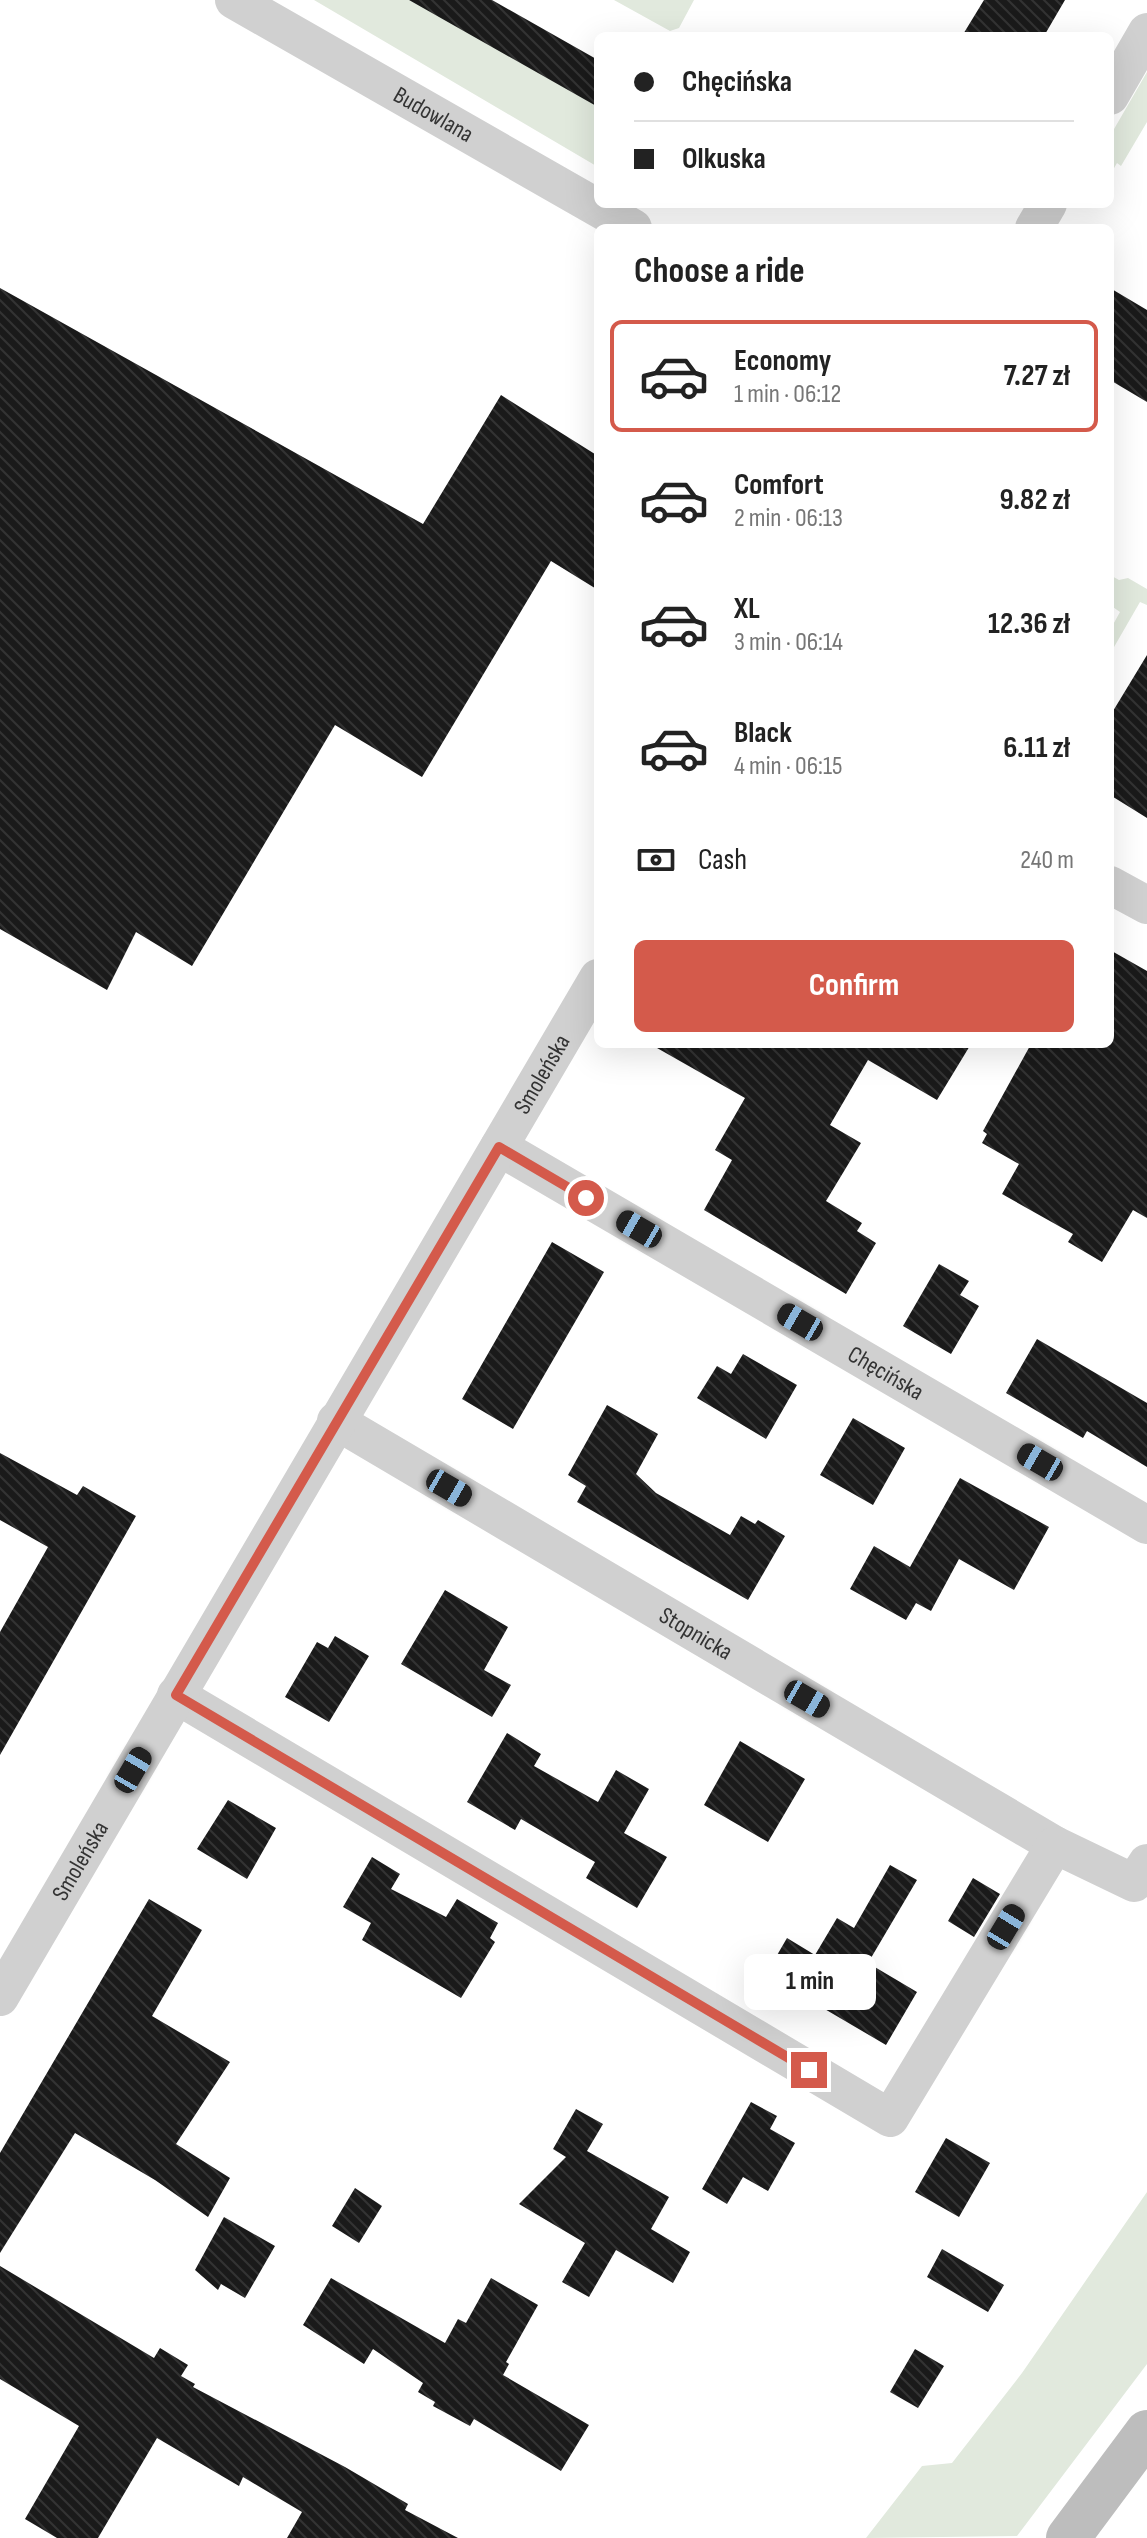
<!DOCTYPE html>
<meta charset="utf-8">
<style>
:root{--surface:#fff;--page:#f6f6f6;--text:#222;--muted:#767676;--line:#e0e0e0;--accent:#d45a4b}
body{margin:0;font-family:"Sofia Sans Condensed",sans-serif;background:var(--page);color:var(--text);height:100vh;display:flex;flex-direction:column;font-size:30px;white-space:nowrap}
*{box-sizing:border-box;margin:0}
p{font-size:26px;color:var(--muted)}
.icon{flex:none;width:44px;height:44px;fill:none;stroke:currentColor;stroke-width:2;stroke-linecap:round;stroke-linejoin:round}
.map{position:relative;flex:1;overflow:hidden}
.side{position:absolute;left:594px;top:224px;width:520px;height:824px;display:flex;flex-direction:column;background:var(--surface);border-radius:12px;box-shadow:0 8px 32px #0002}
.side>*{flex:none}
.guide{position:absolute;left:594px;top:32px;width:520px;height:176px;border-radius:12px;box-shadow:0 8px 32px #0002;display:grid;align-content:center;height:176px;padding:0 40px;background:var(--surface)}
.end{position:absolute;width:36px;height:36px;margin:-18px;border:10px solid #d45a4b;background:#fff;box-shadow:0 0 0 4px #fff}
.from{border-radius:50%}
.bubble{position:absolute;height:56px;border-radius:12px;background:var(--surface);box-shadow:0 8px 32px #0002;font-size:26px;font-weight:700;line-height:56px;text-align:center}
.car{position:absolute;width:24px;height:48px;margin:-24px -12px;border-radius:10px;box-shadow:0 0 6px 2px #0007;background:linear-gradient(#222 24%,#8ab4d8 0 40%,#222 0 76%,#8ab4d8 0 86%,#222 0)}
.guide b{display:flex;align-items:center;gap:28px;height:76px;font-size:30px}
.guide b+b{border-top:2px solid var(--line)}
.guide i{width:20px;height:20px;background:var(--text)}
ul{padding:0;list-style:none}
li{display:flex;align-items:center;gap:24px;height:112px;margin:0 16px 12px;padding:0 24px;border:4px solid transparent;border-radius:12px}
li div{flex:1}
li b{display:block;font-size:30px}
li em{font-style:normal;font-weight:700}
li.selected{border-color:var(--accent)}
li>.icon{width:72px;height:72px;stroke-width:1.5}
h2{padding:0 40px;font-size:36px;line-height:96px}
.pay{display:flex;align-items:center;gap:20px;height:88px;padding:0 40px;font-size:30px}
.pay p{margin-inline-start:auto}
.button{display:flex;gap:16px;margin-top:auto;padding:16px 40px}
.button a{flex:1;height:92px;border-radius:12px;background:var(--accent);color:#fff;font-size:32px;font-weight:700;line-height:92px;text-align:center}
.map>svg:first-child{display:block}
</style>
<div class="map">
<svg width="1147" height="2538" viewBox="0 0 1147 2538">
<defs>
<pattern id="building-back-hatch" width="6" height="6" patternUnits="userSpaceOnUse" patternTransform="scale(2)"><rect width="6" height="6" fill="#1a1a1a"/><path d="M-1 5l2 2M0 0l6 6M5-1l2 2" fill="none" stroke="#333"/></pattern>
</defs>
<rect width="100%" height="100%" fill="#fff"/>
<path fill="#e1e9dd" d="M314,0H433L598,107V167Z
M614,0H694L679,28L670,31Z
M1147,72V122L1121,166L1117,163L1110,175V136Z
M1110,575L1119,580L1128,578L1147,589V605L1140,602L1110,654V630L1120,612L1110,605Z
M1147,2192V2364L1017,2536L866,2538L922,2466L952,2463L1022,2373Z"/>
<path fill="url(#building-back-hatch)" d="M409,0H492L598,60V107Z
M984,0H1065L1044,36H962Z
M0,288L423,524L501,395L598,456V590L551,561L422,777L335,725L192,966L136,932L107,990L0,929Z
M1110,288L1147,310V402L1110,380Z
M1147,655V818L1110,795V716Z
M1110,950L1147,971V1218L1133,1210L1102,1262L1068,1242L1073,1234L1002,1194L1019,1164L982,1143L987,1134L983,1131L1031,1044H1110Z
M650,1044H971L937,1100L868,1060L830,1125L861,1143L826,1201L862,1223L857,1231L876,1243L846,1294L704,1210L732,1160L715,1150L745,1098Z
M552,1242L604,1272L513,1429L462,1399Z
M939,1264L969,1281L960,1295L979,1306L951,1354L903,1326Z
M1037,1339L1147,1403V1467L1087,1431L1083,1438L1006,1393Z
M743,1354L797,1385L766,1439L697,1398L717,1366L731,1374Z
M607,1405L658,1434L636,1474L656,1493L730,1535L741,1516L755,1524L758,1520L785,1536L748,1600L577,1502L586,1486L568,1475Z
M853,1418L905,1448L873,1505L820,1475Z
M0,1453L77,1495L83,1486L136,1516L0,1755V1632L48,1547L0,1520Z
M960,1478L1049,1527L1014,1590L959,1559L931,1611L916,1603L906,1620L850,1589L874,1546L910,1567Z
M445,1590L508,1627L484,1670L511,1685L492,1717L401,1664Z
M335,1636L369,1656L329,1722L285,1697L317,1642L328,1648Z
M507,1733L541,1754L534,1766L598,1802L616,1770L649,1789L624,1833L667,1857L637,1908L586,1878L595,1862L521,1819L515,1830L467,1802Z
M740,1741L805,1779L768,1842L704,1805Z
M228,1800L276,1828L247,1879L197,1849Z
M372,1857L400,1874L391,1889L446,1917L457,1899L498,1923L490,1938L495,1942L461,1998L362,1940L371,1923L343,1907Z
M890,1865L917,1880L868,1963L917,1992L886,2045L794,1991L790,1998L762,1981L787,1938L815,1955L837,1918L854,1928Z
M973,1878L1000,1894L974,1937L948,1921Z
M149,1899L202,1930L152,2016L230,2062L176,2144L230,2178L208,2217L155,2180L75,2133L0,2253V2153Z
M751,2102L777,2116L770,2129L795,2143L768,2191L743,2177L727,2204L702,2189Z
M576,2109L603,2124L587,2151L669,2197L651,2229L690,2252L673,2283L616,2250L589,2297L562,2282L585,2243L519,2204L566,2157L553,2149Z
M946,2138L990,2163L959,2217L915,2192Z
M355,2188L382,2206L359,2243L332,2226Z
M224,2217L275,2246L245,2298L221,2284L218,2290L195,2270Z
M942,2249L1004,2285L988,2312L927,2277Z
M0,2266L154,2358L160,2348L188,2365L181,2376L195,2384L193,2387L345,2467L408,2504L405,2510L458,2538H287L302,2512L243,2477L239,2486L157,2438L98,2538H57L25,2519L79,2426L0,2379Z
M331,2278L445,2343L458,2319L466,2323L491,2278L538,2305L506,2362L509,2364L503,2375L589,2425L561,2471L474,2419L470,2426L433,2406L435,2402L418,2392L423,2383L373,2349L364,2364L303,2325Z
M915,2349L944,2366L918,2408L890,2392Z"/>
<g fill="none" stroke-linecap="round" stroke-linejoin="round">
<g stroke="#d0d0d0" stroke-width="38">
<path id="s1" d="M234,0L633,228"/>
<path d="M1110,96L1147,32"/>
<path d="M1034,228L1048,204"/>
<path d="M1110,885L1147,905"/>
<path id="s2" d="M499,1147L1147,1525"/>
<path id="s3" d="M336,1421L1055,1845"/>
<path d="M176,1695L890,2118L1055,1845L1134,1883L1147,1863"/>
<path id="s4" d="M0,1997L598,978"/>
</g>
<path stroke="#bdbdbd" stroke-width="44" d="M1068,2538L1147,2432"/>
</g>
<g fill="none" stroke-linecap="round" stroke-linejoin="round">
<path stroke="#d45a4b" stroke-width="10" d="M586,1198L499,1147L176,1695L809,2070"/>
</g>
<g text-anchor="middle" dominant-baseline="central" stroke-width="8" stroke-linejoin="round" paint-order="stroke">
<g font-size="24" fill="#333" stroke="#fff">
<text stroke="none"><textPath href="#s1" startOffset="230">Budowlana</textPath></text>
<text stroke="none"><textPath href="#s4" startOffset="1070">Smoleńska</textPath></text>
<text stroke="none"><textPath href="#s2" startOffset="448">Chęcińska</textPath></text>
<text stroke="none"><textPath href="#s3" startOffset="418">Stopnicka</textPath></text>
<text stroke="none"><textPath href="#s4" startOffset="158">Smoleńska</textPath></text>
</g>
</g>
</svg>
<i class="end from" style="left:586px;top:1198px"></i>
<i class="end" style="left:809px;top:2070px"></i>
<div class="bubble" style="left:744px;top:1954px;width:132px">1 min</div>
<i class="car" style="left:639px;top:1229px;rotate:300deg"></i>
<i class="car" style="left:800px;top:1322px;rotate:300deg"></i>
<i class="car" style="left:1040px;top:1462px;rotate:300deg"></i>
<i class="car" style="left:449px;top:1488px;rotate:120deg"></i>
<i class="car" style="left:807px;top:1699px;rotate:120deg"></i>
<i class="car" style="left:133px;top:1770px;rotate:30deg"></i>
<i class="car" style="left:1006px;top:1927px;rotate:31deg"></i>
<div class="guide">
<b><i class="from"></i>Chęcińska</b>
<b><i></i>Olkuska</b>
</div>
<section class="side">
<h2>Choose a ride</h2>
<ul>
<li class="selected"><svg class="icon" aria-label="car" viewBox="0 0 24 24"><path d="M5 17H2v-5l4-1 3-4h7l3 4 3 1v5h-3M9 17h6M6 11h13"/><circle cx="7" cy="17" r="2"/><circle cx="17" cy="17" r="2"/></svg><div><b>Economy</b><p>1 min · 06:12</p></div><em>7.27 zł</em></li>
<li><svg class="icon" aria-label="car" viewBox="0 0 24 24"><path d="M5 17H2v-5l4-1 3-4h7l3 4 3 1v5h-3M9 17h6M6 11h13"/><circle cx="7" cy="17" r="2"/><circle cx="17" cy="17" r="2"/></svg><div><b>Comfort</b><p>2 min · 06:13</p></div><em>9.82 zł</em></li>
<li><svg class="icon" aria-label="car" viewBox="0 0 24 24"><path d="M5 17H2v-5l4-1 3-4h7l3 4 3 1v5h-3M9 17h6M6 11h13"/><circle cx="7" cy="17" r="2"/><circle cx="17" cy="17" r="2"/></svg><div><b>XL</b><p>3 min · 06:14</p></div><em>12.36 zł</em></li>
<li><svg class="icon" aria-label="car" viewBox="0 0 24 24"><path d="M5 17H2v-5l4-1 3-4h7l3 4 3 1v5h-3M9 17h6M6 11h13"/><circle cx="7" cy="17" r="2"/><circle cx="17" cy="17" r="2"/></svg><div><b>Black</b><p>4 min · 06:15</p></div><em>6.11 zł</em></li>
</ul>
<div class="pay"><svg class="icon" aria-label="cash" viewBox="0 0 24 24"><path d="M3 7h18v10H3z"/><circle cx="12" cy="12" r="2"/></svg>Cash<p>240 m</p></div>
<div class="button"><a>Confirm</a></div>
</section>
</div>
